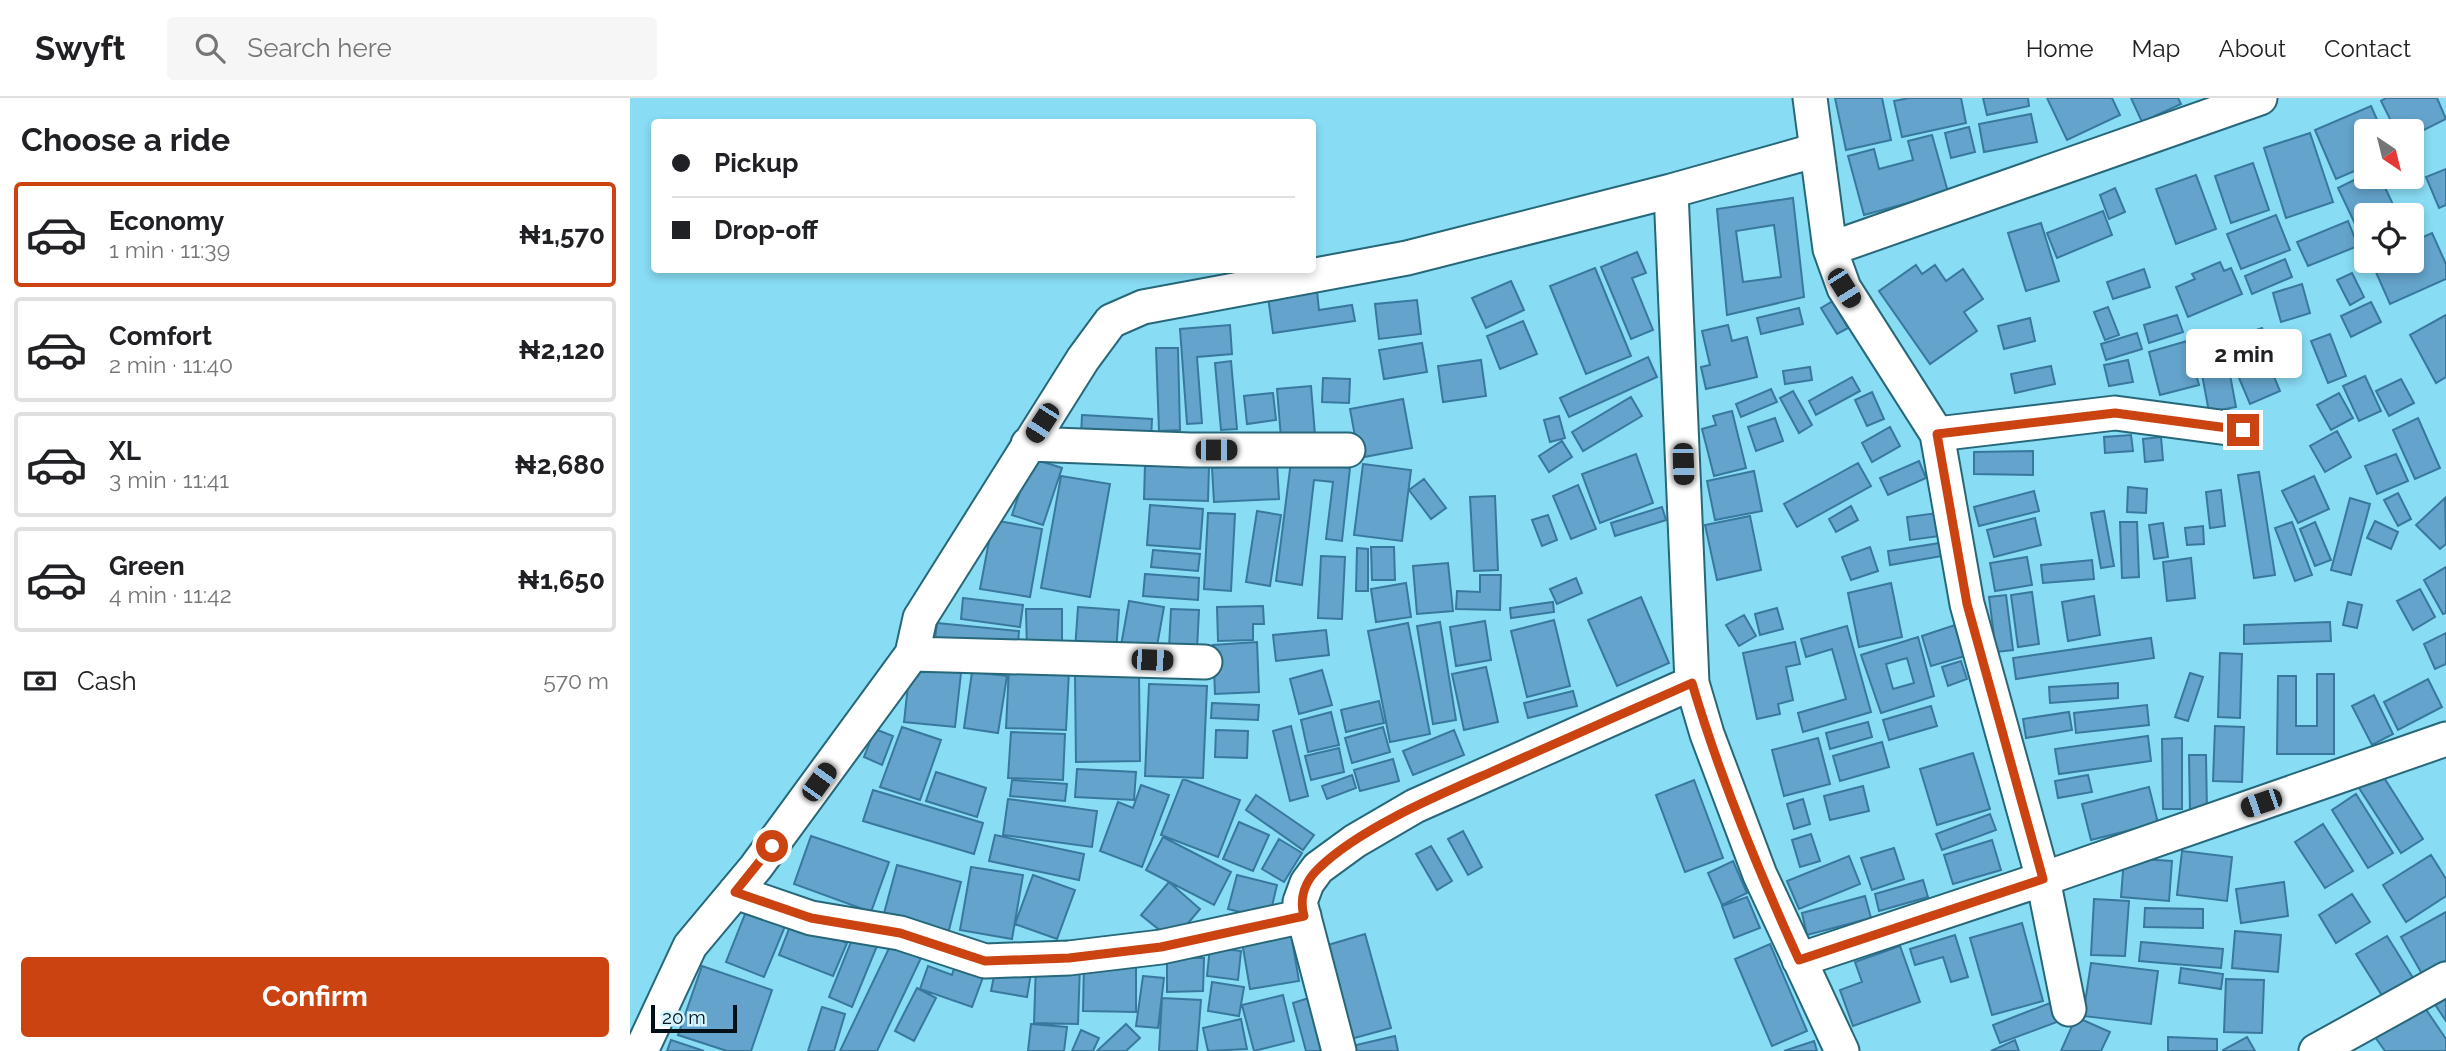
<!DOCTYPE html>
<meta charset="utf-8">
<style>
:root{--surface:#fff;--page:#f6f6f6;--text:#202124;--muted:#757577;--line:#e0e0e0;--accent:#ca4310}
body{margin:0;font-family:Raleway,sans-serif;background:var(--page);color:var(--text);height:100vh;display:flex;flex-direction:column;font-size:26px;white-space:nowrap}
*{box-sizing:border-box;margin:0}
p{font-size:23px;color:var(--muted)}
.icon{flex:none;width:38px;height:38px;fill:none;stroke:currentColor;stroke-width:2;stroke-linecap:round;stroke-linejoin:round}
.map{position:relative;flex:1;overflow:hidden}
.details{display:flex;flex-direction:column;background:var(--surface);width:630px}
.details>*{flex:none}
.banner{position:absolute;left:21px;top:21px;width:665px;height:154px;border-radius:7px;box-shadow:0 4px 10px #0003;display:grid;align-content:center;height:154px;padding:0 21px;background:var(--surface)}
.needle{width:46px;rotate:145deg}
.controls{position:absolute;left:1724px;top:21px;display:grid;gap:14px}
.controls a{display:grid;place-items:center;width:70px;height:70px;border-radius:7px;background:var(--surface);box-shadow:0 4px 10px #0003;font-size:35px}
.scale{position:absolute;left:21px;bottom:18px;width:86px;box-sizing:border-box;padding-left:7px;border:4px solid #001016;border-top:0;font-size:19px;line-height:24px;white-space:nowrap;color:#001016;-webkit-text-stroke:5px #d5f5fe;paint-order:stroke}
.end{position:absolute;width:32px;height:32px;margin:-16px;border:9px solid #ca4310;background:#fff;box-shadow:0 0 0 4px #fff}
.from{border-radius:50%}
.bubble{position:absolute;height:49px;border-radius:7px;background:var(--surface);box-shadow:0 4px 10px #0003;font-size:23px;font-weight:700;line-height:49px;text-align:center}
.car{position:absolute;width:21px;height:42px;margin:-21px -10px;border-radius:9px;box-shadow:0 0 5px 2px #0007;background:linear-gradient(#222 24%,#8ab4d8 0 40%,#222 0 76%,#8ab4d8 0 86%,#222 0)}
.banner b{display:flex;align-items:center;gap:24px;height:66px;font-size:26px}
.banner b+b{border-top:2px solid var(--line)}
.banner i{width:18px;height:18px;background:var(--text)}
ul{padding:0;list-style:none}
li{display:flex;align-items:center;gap:21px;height:105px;margin:0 14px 10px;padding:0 7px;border:4px solid var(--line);border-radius:7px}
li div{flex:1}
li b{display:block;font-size:26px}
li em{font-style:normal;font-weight:700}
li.on{border-color:var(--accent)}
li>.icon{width:63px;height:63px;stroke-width:1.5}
h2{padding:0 21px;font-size:32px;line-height:84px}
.pay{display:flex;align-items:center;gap:18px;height:77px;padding:0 21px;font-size:26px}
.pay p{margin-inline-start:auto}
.button{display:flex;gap:14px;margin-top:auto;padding:14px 21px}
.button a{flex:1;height:80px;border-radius:7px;background:var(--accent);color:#fff;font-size:28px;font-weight:700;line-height:80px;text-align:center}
header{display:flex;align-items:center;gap:42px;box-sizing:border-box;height:98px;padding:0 35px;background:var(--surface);border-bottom:2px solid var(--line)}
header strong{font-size:33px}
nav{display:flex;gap:38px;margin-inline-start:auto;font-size:24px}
.search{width:490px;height:63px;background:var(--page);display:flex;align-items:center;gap:18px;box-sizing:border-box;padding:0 24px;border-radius:7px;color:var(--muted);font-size:26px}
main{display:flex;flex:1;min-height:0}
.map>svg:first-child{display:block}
</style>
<header>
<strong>Swyft</strong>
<div class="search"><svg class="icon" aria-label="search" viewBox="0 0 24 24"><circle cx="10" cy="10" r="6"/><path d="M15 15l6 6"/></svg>Search here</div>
<nav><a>Home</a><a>Map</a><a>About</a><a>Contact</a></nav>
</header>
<main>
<section class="details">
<h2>Choose a ride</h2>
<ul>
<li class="on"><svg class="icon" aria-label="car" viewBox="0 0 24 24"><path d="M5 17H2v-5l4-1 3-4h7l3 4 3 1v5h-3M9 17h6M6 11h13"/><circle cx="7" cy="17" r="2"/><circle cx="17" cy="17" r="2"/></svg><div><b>Economy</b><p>1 min · 11:39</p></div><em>₦1,570</em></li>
<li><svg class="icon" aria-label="car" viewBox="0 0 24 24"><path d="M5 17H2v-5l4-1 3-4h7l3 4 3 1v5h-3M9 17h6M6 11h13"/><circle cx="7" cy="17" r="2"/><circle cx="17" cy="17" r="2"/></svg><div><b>Comfort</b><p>2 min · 11:40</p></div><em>₦2,120</em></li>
<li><svg class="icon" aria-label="car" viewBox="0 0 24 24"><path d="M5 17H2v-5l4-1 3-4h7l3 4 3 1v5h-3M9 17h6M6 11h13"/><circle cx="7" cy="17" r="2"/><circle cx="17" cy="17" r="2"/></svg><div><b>XL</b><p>3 min · 11:41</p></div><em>₦2,680</em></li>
<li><svg class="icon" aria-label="car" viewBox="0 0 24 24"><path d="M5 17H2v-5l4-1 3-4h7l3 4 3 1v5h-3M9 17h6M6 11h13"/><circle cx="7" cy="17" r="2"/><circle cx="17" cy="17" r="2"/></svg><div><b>Green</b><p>4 min · 11:42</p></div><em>₦1,650</em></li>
</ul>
<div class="pay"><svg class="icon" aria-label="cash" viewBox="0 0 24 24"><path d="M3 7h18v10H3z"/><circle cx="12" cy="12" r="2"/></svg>Cash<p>570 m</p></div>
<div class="button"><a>Confirm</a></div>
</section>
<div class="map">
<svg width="1816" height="953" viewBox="0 0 1816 953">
<rect width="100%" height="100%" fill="#88dcf4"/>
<path fill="#64a3cb" stroke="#39789e" stroke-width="2" fill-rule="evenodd" d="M1205,0H1252L1261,42L1216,52Z
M1279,0H1331L1336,25L1272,39L1264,3Z
M1353,0H1398L1399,8L1357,17Z
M1417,0H1482L1490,17L1437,42Z
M1501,0H1548L1551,6L1512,24Z
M1756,0H1807L1816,21L1782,38V33H1766L1751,3Z
M1741,8L1752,33H1736V68L1706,81L1685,32Z
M1401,16L1407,44L1354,54L1349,26Z
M1339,29L1345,54L1321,60L1315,35Z
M1680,35L1703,104L1656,120L1634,50Z
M1302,37L1318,94L1234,117L1218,58L1244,51L1249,71L1283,62L1278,43Z
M1623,65L1639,112L1601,125L1585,78Z
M1816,71V107L1809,110L1796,79Z
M1736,76V79H1750L1768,117H1736V149L1708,90Z
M1566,77L1586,131L1546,146L1526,91Z
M1485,90L1495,114L1479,121L1470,97Z
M1163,100L1174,199L1097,217L1087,111ZM1144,127L1151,179L1113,184L1106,133Z
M1473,113L1482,137L1427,160L1417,135Z
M1646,117L1660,152L1611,171L1597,136Z
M1718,123L1728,148L1678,168L1667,144Z
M1411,125L1429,183L1396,193L1378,135Z
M1802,135L1816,166V181L1760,206L1741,163H1782V144Z
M1007,154L1016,175L1002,180L1023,232L1001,241L971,169Z
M1655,161L1662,179L1622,196L1615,178Z
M1590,164L1594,173L1601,170L1612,196L1558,219L1546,189L1565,181L1562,176Z
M1286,167L1292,176L1305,167L1316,183L1333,171L1353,201L1334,214L1347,233L1300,266L1249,193Z
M965,170L1001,258L956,276L920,188Z
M1514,171L1520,189L1483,201L1477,184Z
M1722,175L1734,199L1720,207L1707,182Z
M881,183L894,212L856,230L842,200Z
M1672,186L1680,215L1651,224L1643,195Z
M687,193L689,212L722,207L725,223L643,235L638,199Z
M787,202L791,236L749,241L745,206Z
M1203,203L1218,230L1207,236L1191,210Z
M1741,204L1751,224L1721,239L1711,218Z
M1478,209L1489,237L1475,242L1464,214Z
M1169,210L1173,226L1131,236L1127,220Z
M1547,217L1553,234L1519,245L1514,227Z
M1816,217V279L1806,285L1780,237Z
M1400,220L1405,243L1374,251L1368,228Z
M893,223L907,256L870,271L857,238Z
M600,227L602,256L567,259L572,325L557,326L550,231Z
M1098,227L1102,243L1117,239L1127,279L1076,291L1071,269L1080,267L1072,233Z
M1632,230L1642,260L1611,271L1600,241Z
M1507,235L1512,251L1476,262L1471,246Z
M1700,236L1716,278L1698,285L1681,243Z
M1557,243L1569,287L1530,297L1519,254Z
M792,245L797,274L754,281L749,252Z
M526,250H548L550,332L529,333Z
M1595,250L1606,309L1579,314L1568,255Z
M1018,259L1027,279L939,319L930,300Z
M851,262L856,298L813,304L808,268Z
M1498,262L1503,284L1479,288L1474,267Z
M601,263L607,331L591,332L585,265Z
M1639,267L1650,293L1620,306L1609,280Z
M1421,268L1425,286L1385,295L1381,276Z
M1180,269L1182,282L1155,286L1153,273Z
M1735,278L1751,313L1729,323L1713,288Z
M1222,279L1230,293L1186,317L1179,303Z
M693,280L720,281L719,305L692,304Z
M1771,281L1784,305L1759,318L1746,293Z
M681,288L685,337L651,340L647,291Z
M1141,291L1147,304L1111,319L1106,306Z
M1163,293L1182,327L1169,335L1150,300Z
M1242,294L1254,321L1237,328L1225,302Z
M643,295L646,322L617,326L614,298Z
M1709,295L1723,320L1701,332L1687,307Z
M1001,299L1012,318L953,353L942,334Z
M773,301L782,350L729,360L720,311Z
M1102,313L1116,370L1084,378L1072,331L1086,327L1083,318Z
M452,317L522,321L521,342L451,338Z
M929,318L935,340L920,344L914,322Z
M1145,320L1153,343L1126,353L1118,329Z
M1788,320L1810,370L1785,381L1763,332Z
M1260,329L1270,348L1242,364L1232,345Z
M1707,333L1721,359L1695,374L1680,348Z
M1501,337L1503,353L1475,355L1474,339Z
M1531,339L1533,362L1515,364L1513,341Z
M932,343L942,359L919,374L909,358Z
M1403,353V377L1344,376V354Z
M1006,356L1023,405L970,425L952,376Z
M1766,356L1778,383L1747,396L1735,368Z
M401,360L432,370L413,427L382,417Z
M661,363L720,370L712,443L696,441L703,384L684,382L672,487L646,483Z
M1289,363L1296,380L1258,397L1250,380Z
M1228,365L1241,388L1167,429L1154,406Z
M515,366L579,368L578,403L514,401Z
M647,366L649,401L584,404L582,370Z
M733,366L781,372L772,443L724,437Z
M1124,373L1132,413L1085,422L1077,383Z
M1629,374L1645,477L1624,480L1608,377Z
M431,378L480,386L460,499L411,490Z
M1684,378L1699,411L1668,425L1652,393Z
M794,381L816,410L801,421L779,392Z
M948,387L966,431L941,441L923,398Z
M1498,389L1517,391L1516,415L1497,414Z
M1591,392L1595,428L1580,430L1576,394Z
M1404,393L1409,413L1349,428L1344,409Z
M1768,395L1781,421L1768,428L1754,402Z
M865,398L868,472L844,473L840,399Z
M1720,400L1740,406L1721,477L1701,472Z
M1815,400L1816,446L1810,451L1786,427Z
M520,407L573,411L570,451L517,447Z
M1221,408L1228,422L1206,434L1199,421Z
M1032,409L1036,422L985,438L981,425Z
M627,413L651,417L640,488L616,484Z
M1474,413L1484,468L1471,470L1461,415Z
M578,415L605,416L601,493L574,491Z
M1307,415L1310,438L1280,442L1277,419Z
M918,417L927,442L912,448L902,422Z
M1120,418L1131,472L1087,482L1075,427Z
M1405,420L1411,447L1364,459L1357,432Z
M363,422L412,431L400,499L350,491Z
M1745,423L1768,434L1761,451L1737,440Z
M1490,424H1507L1509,479L1492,480Z
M1662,424L1682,477L1665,483L1645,430Z
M1685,424L1701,462L1685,468L1670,431Z
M1533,425L1538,459L1524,461L1519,427Z
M1573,428L1574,446L1557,447L1555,430Z
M1310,445L1312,458L1260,467L1258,453Z
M741,449H764L765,482H742Z
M1240,449L1248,473L1221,482L1212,459Z
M727,450L738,451V493H726Z
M523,452L570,456L568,473L521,469Z
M691,458L715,459L712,521L688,520Z
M1397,459L1402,487L1365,493L1360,465Z
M1561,460L1565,500L1537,503L1533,464Z
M1462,462L1464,481L1413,485L1411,467Z
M818,465L823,513L787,516L783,468Z
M1816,469V515L1813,516L1794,482Z
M515,476L569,480L568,502L513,498Z
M850,477H871L870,512L826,511L827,493L850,494Z
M946,480L952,495L927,506L920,491Z
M776,485L781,519L746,524L741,491Z
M1261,485L1272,539L1229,549L1218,495Z
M1790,491L1805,519L1783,532L1767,503Z
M1402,494L1409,546L1388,549L1381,497Z
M1376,497L1383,552L1366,554L1359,499Z
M1464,498L1470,537L1438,543L1432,504Z
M1011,499L1039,565L987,588L958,522Z
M333,500L393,507L390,529L331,521Z
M499,503L534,509L525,559L490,553Z
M923,504L924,514L881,520L880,510Z
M1718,504L1732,507L1727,530L1713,527Z
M633,508L634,526H623V542L588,543L587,509Z
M448,509L489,512L486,555L445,552Z
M1147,510L1153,531L1130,537L1125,516Z
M396,511H432V554L397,555Z
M541,511L569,512L567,551L539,550Z
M1114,517L1126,538L1109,548L1096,527Z
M924,522L940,588L897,599L881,533Z
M855,523L861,562L826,568L820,529Z
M810,524L826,622L803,626L787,528Z
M1700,524L1701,543L1614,546V527Z
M307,525L389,533L387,558L304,550Z
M778,525L800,636L760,644L738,533Z
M1325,527L1335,558L1301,568L1292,538Z
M1217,528L1241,614L1173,634L1168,615L1216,601L1202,551L1176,559L1171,541Z
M696,532L699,557L646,563L643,537Z
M1816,535V566L1805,571L1794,546Z
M1288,539L1304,598L1251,615L1231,557ZM1277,560L1284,585L1263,591L1256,566Z
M1521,540L1524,560L1386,581L1383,560Z
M627,544L629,594L585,596L583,547Z
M1165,544L1170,566L1156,569L1163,602L1148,606L1150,616L1127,621L1113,555Z
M1590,555L1612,556L1610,620L1588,619Z
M1331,563L1337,581L1318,588L1312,569Z
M280,569L331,575L325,629L274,624Z
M856,569L868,624L834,632L822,576Z
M379,570L439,573L436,632L376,630Z
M692,572L702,607L669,616L660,581Z
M342,574L377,578L368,635L334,630Z
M509,575L510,663L446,664L445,576Z
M1560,575L1573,579L1558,623L1545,619Z
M1687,576H1704V656H1647L1648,578H1666V628H1687Z
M1798,581L1812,609L1768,632L1754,604Z
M1488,585V600L1420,605L1419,589Z
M519,586L577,588L573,680L515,678Z
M943,593L947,608L898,620L894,605Z
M1744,597L1763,636L1742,647L1722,608Z
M749,603L754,625L716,634L711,612Z
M582,605L629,607L628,622L581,620Z
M1517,607L1519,627L1446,635L1444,615Z
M1301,608L1307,628L1259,642L1253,622Z
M701,614L709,647L678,654L671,622Z
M1439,614L1442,632L1396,640L1393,621Z
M1238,624L1242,639L1200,651L1196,635Z
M661,628L678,698L660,703L643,633Z
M1585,628L1614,629L1612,684L1583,683Z
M272,629L311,642L290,702L250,689Z
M753,629L760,654L722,665L715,640Z
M245,631L263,638L252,667L234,659Z
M586,632L618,633L617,660L585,659Z
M824,632L834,657L783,677L773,653Z
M381,634L435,636L433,682L378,680Z
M1518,638L1521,663L1429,676L1425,651Z
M1188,640L1200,686L1154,698L1142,652Z
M1552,640V711H1533L1532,641Z
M1252,644L1259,669L1210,683L1203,658Z
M709,650L714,674L681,682L675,658Z
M1343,655L1360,711L1307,727L1290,671Z
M1559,657H1576L1577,714H1560Z
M763,661L769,683L730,693L724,672Z
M447,671L506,674L504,702L445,699Z
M306,674L356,690L347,719L296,703Z
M1751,675L1793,741L1771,755L1729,690Z
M722,677L726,690L697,701L692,688Z
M1458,677L1462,694L1428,700L1425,683Z
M553,681L610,702L588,759L531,737Z
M382,682L437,686L435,703L380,698Z
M1064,682L1093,760L1055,774L1026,697Z
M511,687L539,697L512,769L470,753L488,704L503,710Z
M1233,688L1239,713L1200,722L1194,698Z
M1519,689L1528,725L1461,742L1452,706Z
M243,692L353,725L344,756L233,723Z
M1726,696L1763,755L1738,770L1702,712Z
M626,697L684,737L673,752L616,712Z
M378,701L467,713L462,749L373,737Z
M1173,701L1180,726L1164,731L1157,706Z
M1360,716L1366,732L1312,752L1306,736Z
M609,724L639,737L623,773L593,761Z
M1693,726L1723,773L1695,790L1665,744Z
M833,733L852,769L838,777L818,741Z
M1181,736L1190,763L1170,769L1162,742Z
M365,737L454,756L449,782L359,763Z
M181,738L259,764L241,814L164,786Z
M533,739L601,774L584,807L516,772Z
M649,741L672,755L654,784L632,771Z
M1362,742L1371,772L1323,786L1314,757Z
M801,748L822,783L807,792L786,756Z
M1264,750L1274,781L1242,792L1231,760Z
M1552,753L1602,759L1597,803L1547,797Z
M1801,757L1816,781V798L1776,824L1753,787Z
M1219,758L1230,786L1169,811L1157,783Z
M1494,760L1542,763L1539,803L1491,799Z
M1103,763L1117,795L1092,807L1078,775Z
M267,767L331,784L318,836L253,819Z
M341,769L393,777L382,841L330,832Z
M403,777L445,792L427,841L385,826Z
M607,777L647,787L639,821L598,811Z
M1293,782L1298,799L1249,813L1245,796Z
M539,784L570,811L543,843L511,817Z
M1654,784L1658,818L1611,825L1606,791Z
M1722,796L1740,824L1706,845L1689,817Z
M1235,798L1241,820L1177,837L1172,815Z
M1117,799L1130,830L1104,840L1092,808Z
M1464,801L1499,803L1495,858L1461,857Z
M119,806L158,821L134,879L96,864Z
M1515,810L1573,811V830L1514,829Z
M1816,814V862L1792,876L1771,839Z
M162,823L217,845L203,878L149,857Z
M1392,825L1413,903L1362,917L1340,840Z
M660,830L669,883L620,891L611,838Z
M1605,833L1651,837L1648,874L1602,870Z
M225,834L249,843L222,909L199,899Z
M735,836L761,930L717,942L691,849Z
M1325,837L1338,879L1321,884L1313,859L1285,867L1280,851Z
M1757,838L1783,880L1753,899L1726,856Z
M1511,844L1593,851L1591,870L1509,863Z
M261,846L291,860L247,953H210Z
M1140,846L1177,933L1142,948L1105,861Z
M1270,848L1290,904L1223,928L1210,892L1232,884L1225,864Z
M580,849L611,853L608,882L577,878Z
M537,860H574L573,893L537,894Z
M327,861L356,871L342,909L290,891L298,868L322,877Z
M506,864V914L453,913L454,865Z
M1461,865L1528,873L1521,926L1453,918Z
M406,866L450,867L448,926L404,925Z
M72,868L142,892L121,953H97L48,937Z
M366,868L401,875L397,899L361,893Z
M1551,870L1593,876L1591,891L1549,885Z
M513,878L534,880L528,930L506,928Z
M1596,881L1634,882L1632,935L1594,934Z
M582,884L614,889L609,918L578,913Z
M287,890L306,900L284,943L265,933Z
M1816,892V923L1802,902Z
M653,897L664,943L624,953L612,907Z
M685,898L700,953H676L663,905Z
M532,900L571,902L567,953H529Z
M1420,905L1427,924L1370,945L1363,927Z
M1793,907L1816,941V953H1755L1745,939Z
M192,909L215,916L204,953H178Z
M1446,919L1480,934L1471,953H1431Z
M611,921L617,951L578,953L573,930Z
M401,926L437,929L434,953H398Z
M496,926L510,940L496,953H467Z
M451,932L469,940L463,953H442Z
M765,938L768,953H723L722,948Z
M1538,939L1587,941V953H1538Z
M1617,939L1625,953H1593V952Z
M41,942L74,953H37Z
M1385,942L1389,953H1361Z
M1184,943L1187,953H1154Z"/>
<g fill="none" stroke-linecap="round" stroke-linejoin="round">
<defs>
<path id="minor" d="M1180,0L1200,151L1214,190L1307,336L1337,506L1413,781L1439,911
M1041,93L1062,585L1077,636L1130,777L1212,953
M1200,151L1630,0
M1307,336L1485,315L1613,332
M398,346L560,352H718
M282,556L575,564
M105,794L181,820L270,835L355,863L439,860L531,849L674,818
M1169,862L1413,781L1816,641
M11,953L60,848L126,769L282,556L290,520L453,261L481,223L513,209L777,160L1041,93L1187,52
M709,953L670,804L677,785L688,770L725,743L785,708L1062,585
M1686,953L1816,881"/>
</defs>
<use href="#minor" stroke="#266879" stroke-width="37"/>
<use href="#minor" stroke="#fff" stroke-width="33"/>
</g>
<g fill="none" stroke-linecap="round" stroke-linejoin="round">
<path stroke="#ca4310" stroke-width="9" d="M142,748L105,794L181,820L270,835L355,863L439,860L531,849L674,818C669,800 675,783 689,770C730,730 809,697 861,674C928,644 995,614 1062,585C1090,680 1128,772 1169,862L1413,781L1337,506L1307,336L1485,315L1613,332"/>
</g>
</svg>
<div class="controls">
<a><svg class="needle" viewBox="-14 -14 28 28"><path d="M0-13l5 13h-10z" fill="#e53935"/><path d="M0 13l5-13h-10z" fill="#757577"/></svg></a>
<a><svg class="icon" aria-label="locate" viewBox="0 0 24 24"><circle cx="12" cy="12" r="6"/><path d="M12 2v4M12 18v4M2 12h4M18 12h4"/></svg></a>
</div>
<div class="scale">20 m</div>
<i class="end from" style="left:142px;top:748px"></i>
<i class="end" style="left:1613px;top:332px"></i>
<div class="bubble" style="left:1556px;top:231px;width:116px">2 min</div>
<i class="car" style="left:1214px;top:190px;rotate:148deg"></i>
<i class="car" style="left:412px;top:325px;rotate:213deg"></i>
<i class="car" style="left:586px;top:352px;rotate:90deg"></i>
<i class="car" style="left:1053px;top:366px;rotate:178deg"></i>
<i class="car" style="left:522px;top:562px;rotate:92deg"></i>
<i class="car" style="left:189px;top:684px;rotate:36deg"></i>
<i class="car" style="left:1631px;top:705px;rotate:251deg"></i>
<div class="banner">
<b><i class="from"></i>Pickup</b>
<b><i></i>Drop-off</b>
</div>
</div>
</main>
